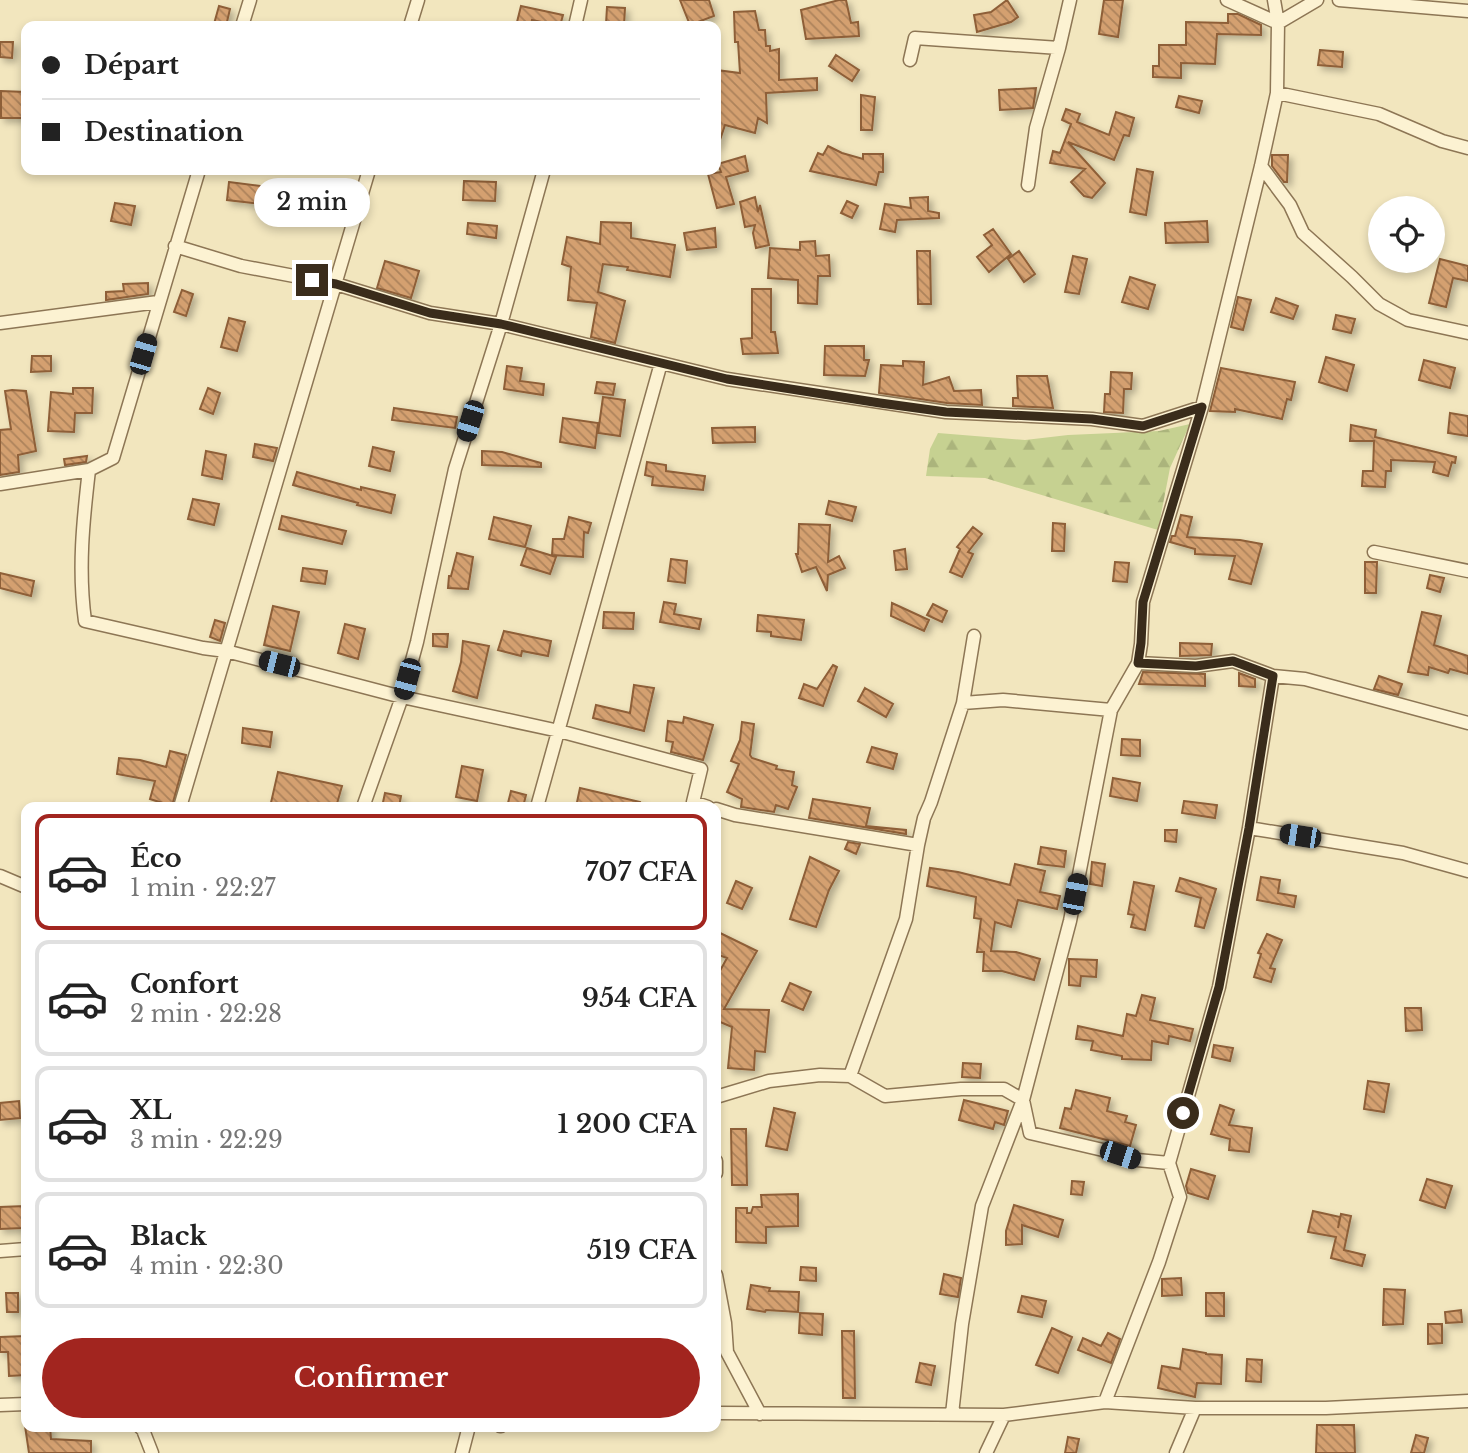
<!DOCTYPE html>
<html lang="fr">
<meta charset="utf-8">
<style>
:root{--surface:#fff;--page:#f2f2f2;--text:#222;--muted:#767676;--line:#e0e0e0;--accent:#a2251f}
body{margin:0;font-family:"Libre Baskerville",serif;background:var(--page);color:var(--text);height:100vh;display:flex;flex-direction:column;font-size:26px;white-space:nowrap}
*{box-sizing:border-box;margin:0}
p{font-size:23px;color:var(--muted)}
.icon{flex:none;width:38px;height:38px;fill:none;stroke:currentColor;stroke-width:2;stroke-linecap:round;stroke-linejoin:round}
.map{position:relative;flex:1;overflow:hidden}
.sheet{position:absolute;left:21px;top:802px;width:700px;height:630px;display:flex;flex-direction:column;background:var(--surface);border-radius:14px;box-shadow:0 4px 10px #0003}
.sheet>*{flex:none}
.top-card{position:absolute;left:21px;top:21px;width:700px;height:154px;border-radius:14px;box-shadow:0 4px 10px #0003;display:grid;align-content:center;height:154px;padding:0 21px;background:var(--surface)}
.fabs{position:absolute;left:1368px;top:196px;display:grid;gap:14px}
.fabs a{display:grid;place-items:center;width:77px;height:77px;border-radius:50%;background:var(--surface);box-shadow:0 4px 10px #0003;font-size:35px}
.end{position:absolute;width:32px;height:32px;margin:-16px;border:9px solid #3a2c1b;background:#fff;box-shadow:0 0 0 4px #fff}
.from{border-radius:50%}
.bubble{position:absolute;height:49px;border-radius:24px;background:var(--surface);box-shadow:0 4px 10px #0003;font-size:23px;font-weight:600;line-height:49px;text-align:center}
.car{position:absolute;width:21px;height:42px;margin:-21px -10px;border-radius:9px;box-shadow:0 0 5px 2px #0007;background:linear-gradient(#222 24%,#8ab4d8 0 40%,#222 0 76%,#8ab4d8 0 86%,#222 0)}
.top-card b{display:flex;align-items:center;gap:24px;height:66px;font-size:26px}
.top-card b+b{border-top:2px solid var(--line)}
.top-card i{width:18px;height:18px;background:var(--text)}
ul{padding:12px 0 0;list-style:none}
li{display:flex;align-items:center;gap:21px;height:116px;margin:0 14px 10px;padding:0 7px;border:4px solid var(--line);border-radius:14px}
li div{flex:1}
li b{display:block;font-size:26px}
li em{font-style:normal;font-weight:600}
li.selected{border-color:var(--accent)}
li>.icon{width:63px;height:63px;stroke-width:1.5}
.action{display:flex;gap:14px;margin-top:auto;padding:14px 21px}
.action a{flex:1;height:80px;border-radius:42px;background:var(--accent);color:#fff;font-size:28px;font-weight:600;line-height:80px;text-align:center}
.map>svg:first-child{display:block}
</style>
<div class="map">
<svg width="1468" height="1453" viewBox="0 0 1468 1453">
<defs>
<pattern id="forest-firs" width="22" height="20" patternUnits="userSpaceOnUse" patternTransform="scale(1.75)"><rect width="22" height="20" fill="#c6d191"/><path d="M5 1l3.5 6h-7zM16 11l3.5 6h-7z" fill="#abb47c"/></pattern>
<pattern id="building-back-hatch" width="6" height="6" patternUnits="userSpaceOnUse" patternTransform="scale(1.75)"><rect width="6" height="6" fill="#d4a070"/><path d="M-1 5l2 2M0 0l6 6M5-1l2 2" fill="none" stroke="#ad835b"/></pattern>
<filter id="shadow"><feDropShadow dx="4" dy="4" stdDeviation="3.5" flood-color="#0004"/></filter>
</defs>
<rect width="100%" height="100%" fill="#f2e6be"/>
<path fill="url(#forest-firs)" d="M1190,424L1170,468L1158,530L985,478L926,476L930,449L938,433L1025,440L1068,435L1159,431Z"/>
<path fill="url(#building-back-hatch)" stroke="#8e5f38" stroke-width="2" filter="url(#shadow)" d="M680,0H709L714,16L690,25Z
M839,0H846L851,23L858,22L859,36L806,39L801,10Z
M1007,0L1018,17L1011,22L977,32L974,15L991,12Z
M1104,0H1123L1118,37L1099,34Z
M219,6L230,9L226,26L214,24Z
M521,6L563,15L560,26L532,20L531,26H516Z
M607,7L625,8L624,25L606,24Z
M755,11L759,30H765L766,46H770V51L779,49V80L817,78V90L766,93L767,123L758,118L755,133L725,125L718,146H716V70L740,73L738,42H735L734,12Z
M1228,14H1238L1261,25V35L1217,34L1215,64L1181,63V78L1153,77V66H1159V45H1186V22L1228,23Z
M0,42H13L12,58L0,57Z
M1320,50L1343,52L1342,67L1318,65Z
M836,55L859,70L852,81L829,66Z
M1036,88L1033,108L1000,110L999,90Z
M1,91L26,92V118H1Z
M861,95L875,97L872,130H861Z
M1179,96L1202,101L1199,113L1176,107Z
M1066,109L1080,114L1077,122L1109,135L1116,112L1134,118L1129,136L1124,135L1114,160L1068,142L1105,183L1092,198L1084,196L1071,182L1085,169L1050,163L1053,151L1060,153L1071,124L1062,120Z
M828,146L842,153L863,159V154H883V172H879L876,185L810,171L818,153L823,155Z
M1272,155H1288L1287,182H1284L1272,166Z
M745,156L748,171L726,177L734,204L717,208L708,174L721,172L718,164Z
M1137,169L1153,172L1146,215L1130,212Z
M464,181L496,182L495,201L463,200Z
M229,182L261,186L260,190L288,199L285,214L261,209L262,204L227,200Z
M755,197L758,212L760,205L769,245L756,248L753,233L755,225L745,227L740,202Z
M928,197V211L939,213V218L897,220L895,232L880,229L885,204L911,208L910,198Z
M847,201L858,206L852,218L841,213Z
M115,203L135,206L131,225L111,221Z
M1207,221L1208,242L1166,243L1165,223Z
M601,222L631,223V238L675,245L670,277L627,270L628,267L603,264L598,292L625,301L615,343L591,337L597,303L568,300L571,267L562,264L567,237L600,244Z
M468,223L497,226L496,238L467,234Z
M715,228L716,247L687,250L684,233Z
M993,229L1011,254L989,272L977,257L992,245L984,235Z
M815,241L816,256L829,255L830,276H818L817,304L798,303V280L768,278L770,248L800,250V242Z
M917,251H930L931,304H918Z
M1019,251L1035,274L1024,282L1008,259Z
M1073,256L1087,259L1079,294L1065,292Z
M1440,259L1468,266V281L1453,278L1446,307L1429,303Z
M385,261L419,271L411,298L377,288Z
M1130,277L1155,285L1148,309L1122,302Z
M148,283V294L106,300V292L124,291L123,284Z
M752,289H771V332H775L778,353L743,354L741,339L752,338Z
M182,290L193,294L186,316L174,312Z
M1238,297L1251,300L1243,330L1231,327Z
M1276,298L1298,306L1293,319L1271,312Z
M1336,315L1355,319L1351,333L1333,329Z
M229,318L245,322L237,351L221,347Z
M825,346H864V360H869L865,376L824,375Z
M32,356H51V371L31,372Z
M1326,357L1354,365L1347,391L1319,382Z
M1424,360L1455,368L1450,388L1419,380Z
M903,361L924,362L923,385L949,377L954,391L981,390L982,405L947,403L879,393L881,365L903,366Z
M507,366L522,368L520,381L544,384L543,395L504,389Z
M1221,368L1295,382L1291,400L1287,399L1282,419L1235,409V412L1210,411Z
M1111,372L1132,373L1131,389H1124L1123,413L1104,412L1105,394H1110Z
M1017,376H1047L1053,408L1013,406V398H1018Z
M597,382L615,384L613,395L595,393Z
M73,388H93L92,413H75L74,432L48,431L51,392L73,394Z
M208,388L220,393L213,414L200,409Z
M12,390L26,391L36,451L18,455L19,472L0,475V430L11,429L5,391Z
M603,397L625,400L620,436L598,433Z
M394,408L457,417L455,428L392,420Z
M1450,413L1468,416V436L1448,433Z
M563,418L598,423L595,448L560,442Z
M1351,425L1376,430L1375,437L1456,457L1455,463L1452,462L1448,476L1433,472L1435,462L1391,460V471H1386L1385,487L1362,486L1363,471H1373L1374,441H1350Z
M755,427V442L713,443L712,428Z
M255,444L277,448L273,461L253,457Z
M373,447L394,452L390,471L369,466Z
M206,451L226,455L222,479L202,475Z
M482,451L502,452L541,463V467L482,465Z
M87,456L86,462L65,465L64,459Z
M647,462L666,465V471L705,476L703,490L652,485L653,477L645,475Z
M297,472L361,490V487L395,495L391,513L357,505L358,503L293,485Z
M193,499L219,504L214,525L188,519Z
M829,501L856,507L852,521L826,514Z
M1181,515L1192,517L1187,537L1240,540L1262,544L1251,584L1229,579L1235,556L1195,554V549L1170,542L1172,536H1175Z
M282,516L346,531L342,544L279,529Z
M494,517L531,526L525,547L489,539Z
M569,517L591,523L588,533L584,532L583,557L552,555L553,539H564Z
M1053,523L1065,524L1064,551H1052Z
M799,524L830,525L828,562L839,556L845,568L828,575L827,591L816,567L802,572L796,554H798Z
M973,527L982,534L968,552L973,554L962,577L950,572L960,549L957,547Z
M527,548L556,557L550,574L521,565Z
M905,549L907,569L896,570L894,551Z
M457,553L473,557L468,589L448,588L449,576H451Z
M671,559L687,561L685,583L668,581Z
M1115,562L1129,563L1127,582L1113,581Z
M1365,562H1377L1376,593H1365Z
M303,568L327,571L325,584L301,581Z
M0,573L34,581L31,596L0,588Z
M1430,575L1444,578L1440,592L1427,588Z
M664,602L676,604L674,614L701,619L699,629L660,622Z
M892,603L929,620L924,631L891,616Z
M933,604L947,611L942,622L927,615Z
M273,606L299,612L290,651L264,645Z
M604,612L634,613L633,629L603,628Z
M1422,612L1441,616L1434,645L1468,656V674L1450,669L1448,673L1429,667L1428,675L1408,672Z
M758,615L804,620L801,640L771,636V632L757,631Z
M215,620L225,623L220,641L210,637Z
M345,624L365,629L358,659L338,653Z
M504,631L551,641L548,656L522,651L521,656L498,650Z
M433,634H448L447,647L433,646Z
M463,641L489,646L477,698L453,691L461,662Z
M1180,643L1212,644L1211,655L1180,656Z
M833,665L837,667L823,706L799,698L804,684L817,689Z
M1143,672L1205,674V686L1139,684Z
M1239,673L1255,679V687L1239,686Z
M1379,676L1402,684L1398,695L1374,689Z
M634,685L654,688L644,731L593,718L596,705L630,713Z
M865,688L893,704L886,717L858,701Z
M684,717L713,725L703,760L671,752L673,742L666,741L668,721L683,723Z
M742,722L754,724L750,755L752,758L777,766L776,769L794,772L792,785L797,787L788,809L776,805L774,812L741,807L742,799L727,792L739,764L731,761L740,740Z
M243,728L272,732L270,747L242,743Z
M1122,739L1140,740V756L1121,755Z
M872,747L897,754L893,769L867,762Z
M170,751L186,755L172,806L150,799L155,781L117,774L119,758L140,760L166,767Z
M462,766L483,770L477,801L456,797Z
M278,772L342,786L336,807H270Z
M1113,778L1140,783L1137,801L1110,796Z
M580,788L640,802L639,807H576Z
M511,791L526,795L523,807H507Z
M385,793L401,796L399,807H382Z
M813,799L870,808L866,826L906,830V834L809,818Z
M1184,801L1217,805L1215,818L1182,813Z
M1165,830H1177L1176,842L1165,841Z
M848,842L860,844L856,854L845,849Z
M1041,847L1066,851L1064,867L1038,864Z
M810,857L839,871L829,890L816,927L790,919Z
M1092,862L1105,864L1102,886L1090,884Z
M1015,864L1045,871L1040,892L1060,896L1057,909L1018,900L1011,927L995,922L991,951L1016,952L1040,959L1034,980L1002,971H983L984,952H977L981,919L974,918L976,897L927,886L930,868L958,872L1010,885Z
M1261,877L1280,880L1278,893L1296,896L1294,907L1257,900Z
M1180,878L1216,889L1204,928L1195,926L1201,898L1176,891Z
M736,881L752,888L742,909L727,903Z
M1134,882L1154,886L1145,930L1131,927L1134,915L1128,914Z
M716,931L757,951L724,1009L769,1010L765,1052L755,1051L754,1070L728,1068L732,1027L718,1021L716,1025V978L727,958L716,954Z
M1267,934L1282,940L1270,968L1275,969L1271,982L1254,977L1261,954L1258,953Z
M1069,959L1097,960L1096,977L1081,976L1080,986L1069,985Z
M790,983L811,992L803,1010L782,1001Z
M1142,995L1155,998L1150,1020L1193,1029L1190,1041L1169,1036L1168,1044L1152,1041L1151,1060L1122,1059V1056L1091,1050L1093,1041L1076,1039L1078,1026L1123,1036L1127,1014L1136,1016Z
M1405,1008H1421L1422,1030L1406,1031Z
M1214,1045L1233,1048L1230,1061L1212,1057Z
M963,1063L981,1064L980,1078L962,1077Z
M1368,1081L1389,1084L1384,1112L1364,1109Z
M1076,1090L1110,1098L1107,1111L1127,1116L1125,1122L1136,1125L1130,1146L1060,1128L1065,1108L1071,1109Z
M964,1100L1008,1111L1004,1125L995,1122L993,1129L959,1120Z
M19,1101L20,1118L0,1120V1103Z
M1220,1105L1234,1110L1229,1125L1252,1128L1249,1152L1229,1150L1230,1139L1211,1134Z
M774,1108L795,1113L787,1150L766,1146Z
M731,1129H746L747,1185H732Z
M1191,1169L1215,1176L1208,1199L1188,1193L1186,1186Z
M1427,1179L1452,1186L1445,1208L1420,1200Z
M1072,1181L1084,1182L1082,1195L1071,1194Z
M798,1194V1226L766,1227V1243L736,1242V1208H747V1213H751L753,1207H762L761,1195Z
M1014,1205L1063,1220L1058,1237L1022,1225V1244L1006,1245V1231Z
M25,1206L23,1228L0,1229V1207Z
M1313,1211L1340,1217L1338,1228L1341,1214L1351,1216L1344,1250L1365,1255L1362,1266L1331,1258L1336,1237L1308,1232Z
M801,1267L816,1268V1281L800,1280Z
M944,1274L961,1278L958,1297L940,1294Z
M1181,1278L1182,1295L1162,1296V1279Z
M751,1285L770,1288L769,1291L799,1292L798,1312L766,1310L765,1312L747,1309Z
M1384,1289L1405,1290L1403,1324L1383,1325Z
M6,1293H18V1312H7Z
M1206,1293H1224V1316H1206Z
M1022,1296L1046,1301L1042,1317L1018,1312Z
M1461,1310L1462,1322L1446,1323L1445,1312Z
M800,1313L823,1314L822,1335L799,1333Z
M1428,1324H1442V1343L1428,1344Z
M1052,1328L1072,1337L1058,1373L1036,1365Z
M842,1331H854L855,1398H843Z
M1108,1333L1120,1339L1111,1363L1078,1350L1083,1338L1101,1346Z
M26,1336V1375L9,1376L8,1352H0V1337Z
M1183,1349L1206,1353V1354L1222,1355L1221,1384L1197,1383L1195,1397L1158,1388L1162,1366L1180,1369Z
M1247,1359L1262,1360L1261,1382L1246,1381Z
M920,1363L935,1366L931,1385L916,1382Z
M1317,1425H1354L1355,1453H1316Z
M25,1426H50L51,1439L91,1441V1453H29Z
M1416,1435L1428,1438L1424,1453H1411Z
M1068,1437L1079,1439L1076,1453H1065Z"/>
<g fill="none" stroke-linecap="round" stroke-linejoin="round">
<defs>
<path id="minor" d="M1227,0L1278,23
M1339,0L1468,11
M1278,23L1317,0
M242,26L250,0
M410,26L418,0
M575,26L581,0
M910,60L915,38L1059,48L1070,0
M1277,93L1379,114L1442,141L1468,148
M1261,166L1290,205L1303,233L1352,277L1379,304L1408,320L1468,333
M1028,185L1036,128L1059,48
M175,246L241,266L336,284L430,313L501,324L727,379L946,412L1092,419L1143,426L1202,407
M0,323L158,302
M89,470C83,521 78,570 85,621L203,648L226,651L402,697L559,731L701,769L693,802L708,807
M0,484L89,470L113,458L199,170
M1374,552L1468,571
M974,636L963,703L1003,700L1111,710
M1273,676L1305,679L1468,723
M180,807L369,170
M363,807L402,697L417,642L455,469L501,324L544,170
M537,807L661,363
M716,809L735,815L918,845
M1249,828L1403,853L1468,871
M0,876L26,887
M850,1076L885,1096L961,1089H1004L1023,1100L1030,1133L1103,1150L1137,1160L1169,1163
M716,1097L769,1081L820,1075L850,1076L906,919L918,845L924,818L931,802L963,703
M716,1161V1173
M0,1251L26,1249
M716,1275L725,1323L727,1352L760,1414
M1105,1402L1159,1262L1180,1197L1169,1163L1219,987L1249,828L1273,676L1233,661L1196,666L1138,663
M0,1405L26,1404
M716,1413L1004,1415L1105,1402L1195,1408H1326L1468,1401
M952,1414L962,1324L982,1206L1023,1100L1070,921L1111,710L1138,663L1141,644L1143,602L1202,407L1261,166L1277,93L1278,23L1274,0
M139,1426L143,1430L152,1453
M500,1426H501
M462,1453L469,1426
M986,1453L1004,1415
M1176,1453L1195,1408"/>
</defs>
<use href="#minor" stroke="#8d7655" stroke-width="15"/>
<use href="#minor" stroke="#fcf2d2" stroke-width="12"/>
</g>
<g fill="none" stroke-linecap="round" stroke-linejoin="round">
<path stroke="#3a2c1b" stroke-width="9" d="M312,280L336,284L430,313L501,324L727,379L880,403L946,412L1092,419L1143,426L1202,407L1143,602L1141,643L1138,663L1196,666L1233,661L1273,676L1249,828L1219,987L1183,1113"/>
</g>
</svg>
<div class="fabs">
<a><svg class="icon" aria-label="locate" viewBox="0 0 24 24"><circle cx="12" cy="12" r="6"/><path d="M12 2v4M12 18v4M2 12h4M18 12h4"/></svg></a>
</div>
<i class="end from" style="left:1183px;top:1113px"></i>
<i class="end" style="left:312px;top:280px"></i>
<div class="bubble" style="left:254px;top:178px;width:116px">2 min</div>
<i class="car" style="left:143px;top:354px;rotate:16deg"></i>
<i class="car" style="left:470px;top:421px;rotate:197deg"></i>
<i class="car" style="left:279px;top:664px;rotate:284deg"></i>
<i class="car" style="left:407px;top:679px;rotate:195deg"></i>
<i class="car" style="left:1300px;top:836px;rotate:279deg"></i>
<i class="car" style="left:1075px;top:894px;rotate:11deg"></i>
<i class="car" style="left:1120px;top:1155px;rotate:108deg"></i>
<div class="top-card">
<b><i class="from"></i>Départ</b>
<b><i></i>Destination</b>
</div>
<section class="sheet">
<ul>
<li class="selected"><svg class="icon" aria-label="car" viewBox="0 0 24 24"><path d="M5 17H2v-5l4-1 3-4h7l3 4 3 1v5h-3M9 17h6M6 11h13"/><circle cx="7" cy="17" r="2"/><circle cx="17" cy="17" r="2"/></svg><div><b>Éco</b><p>1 min · 22:27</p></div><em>707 CFA</em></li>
<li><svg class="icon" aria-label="car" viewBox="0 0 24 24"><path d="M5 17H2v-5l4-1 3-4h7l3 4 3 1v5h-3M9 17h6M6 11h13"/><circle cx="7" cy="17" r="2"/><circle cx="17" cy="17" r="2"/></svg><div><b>Confort</b><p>2 min · 22:28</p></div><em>954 CFA</em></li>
<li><svg class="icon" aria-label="car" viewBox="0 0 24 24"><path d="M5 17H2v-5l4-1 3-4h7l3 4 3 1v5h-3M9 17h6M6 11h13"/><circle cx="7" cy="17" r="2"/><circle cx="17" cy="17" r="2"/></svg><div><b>XL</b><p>3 min · 22:29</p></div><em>1 200 CFA</em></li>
<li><svg class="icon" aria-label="car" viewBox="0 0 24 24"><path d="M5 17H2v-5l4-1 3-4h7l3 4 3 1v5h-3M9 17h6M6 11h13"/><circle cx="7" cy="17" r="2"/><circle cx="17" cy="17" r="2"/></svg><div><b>Black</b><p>4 min · 22:30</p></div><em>519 CFA</em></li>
</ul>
<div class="action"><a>Confirmer</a></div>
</section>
</div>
